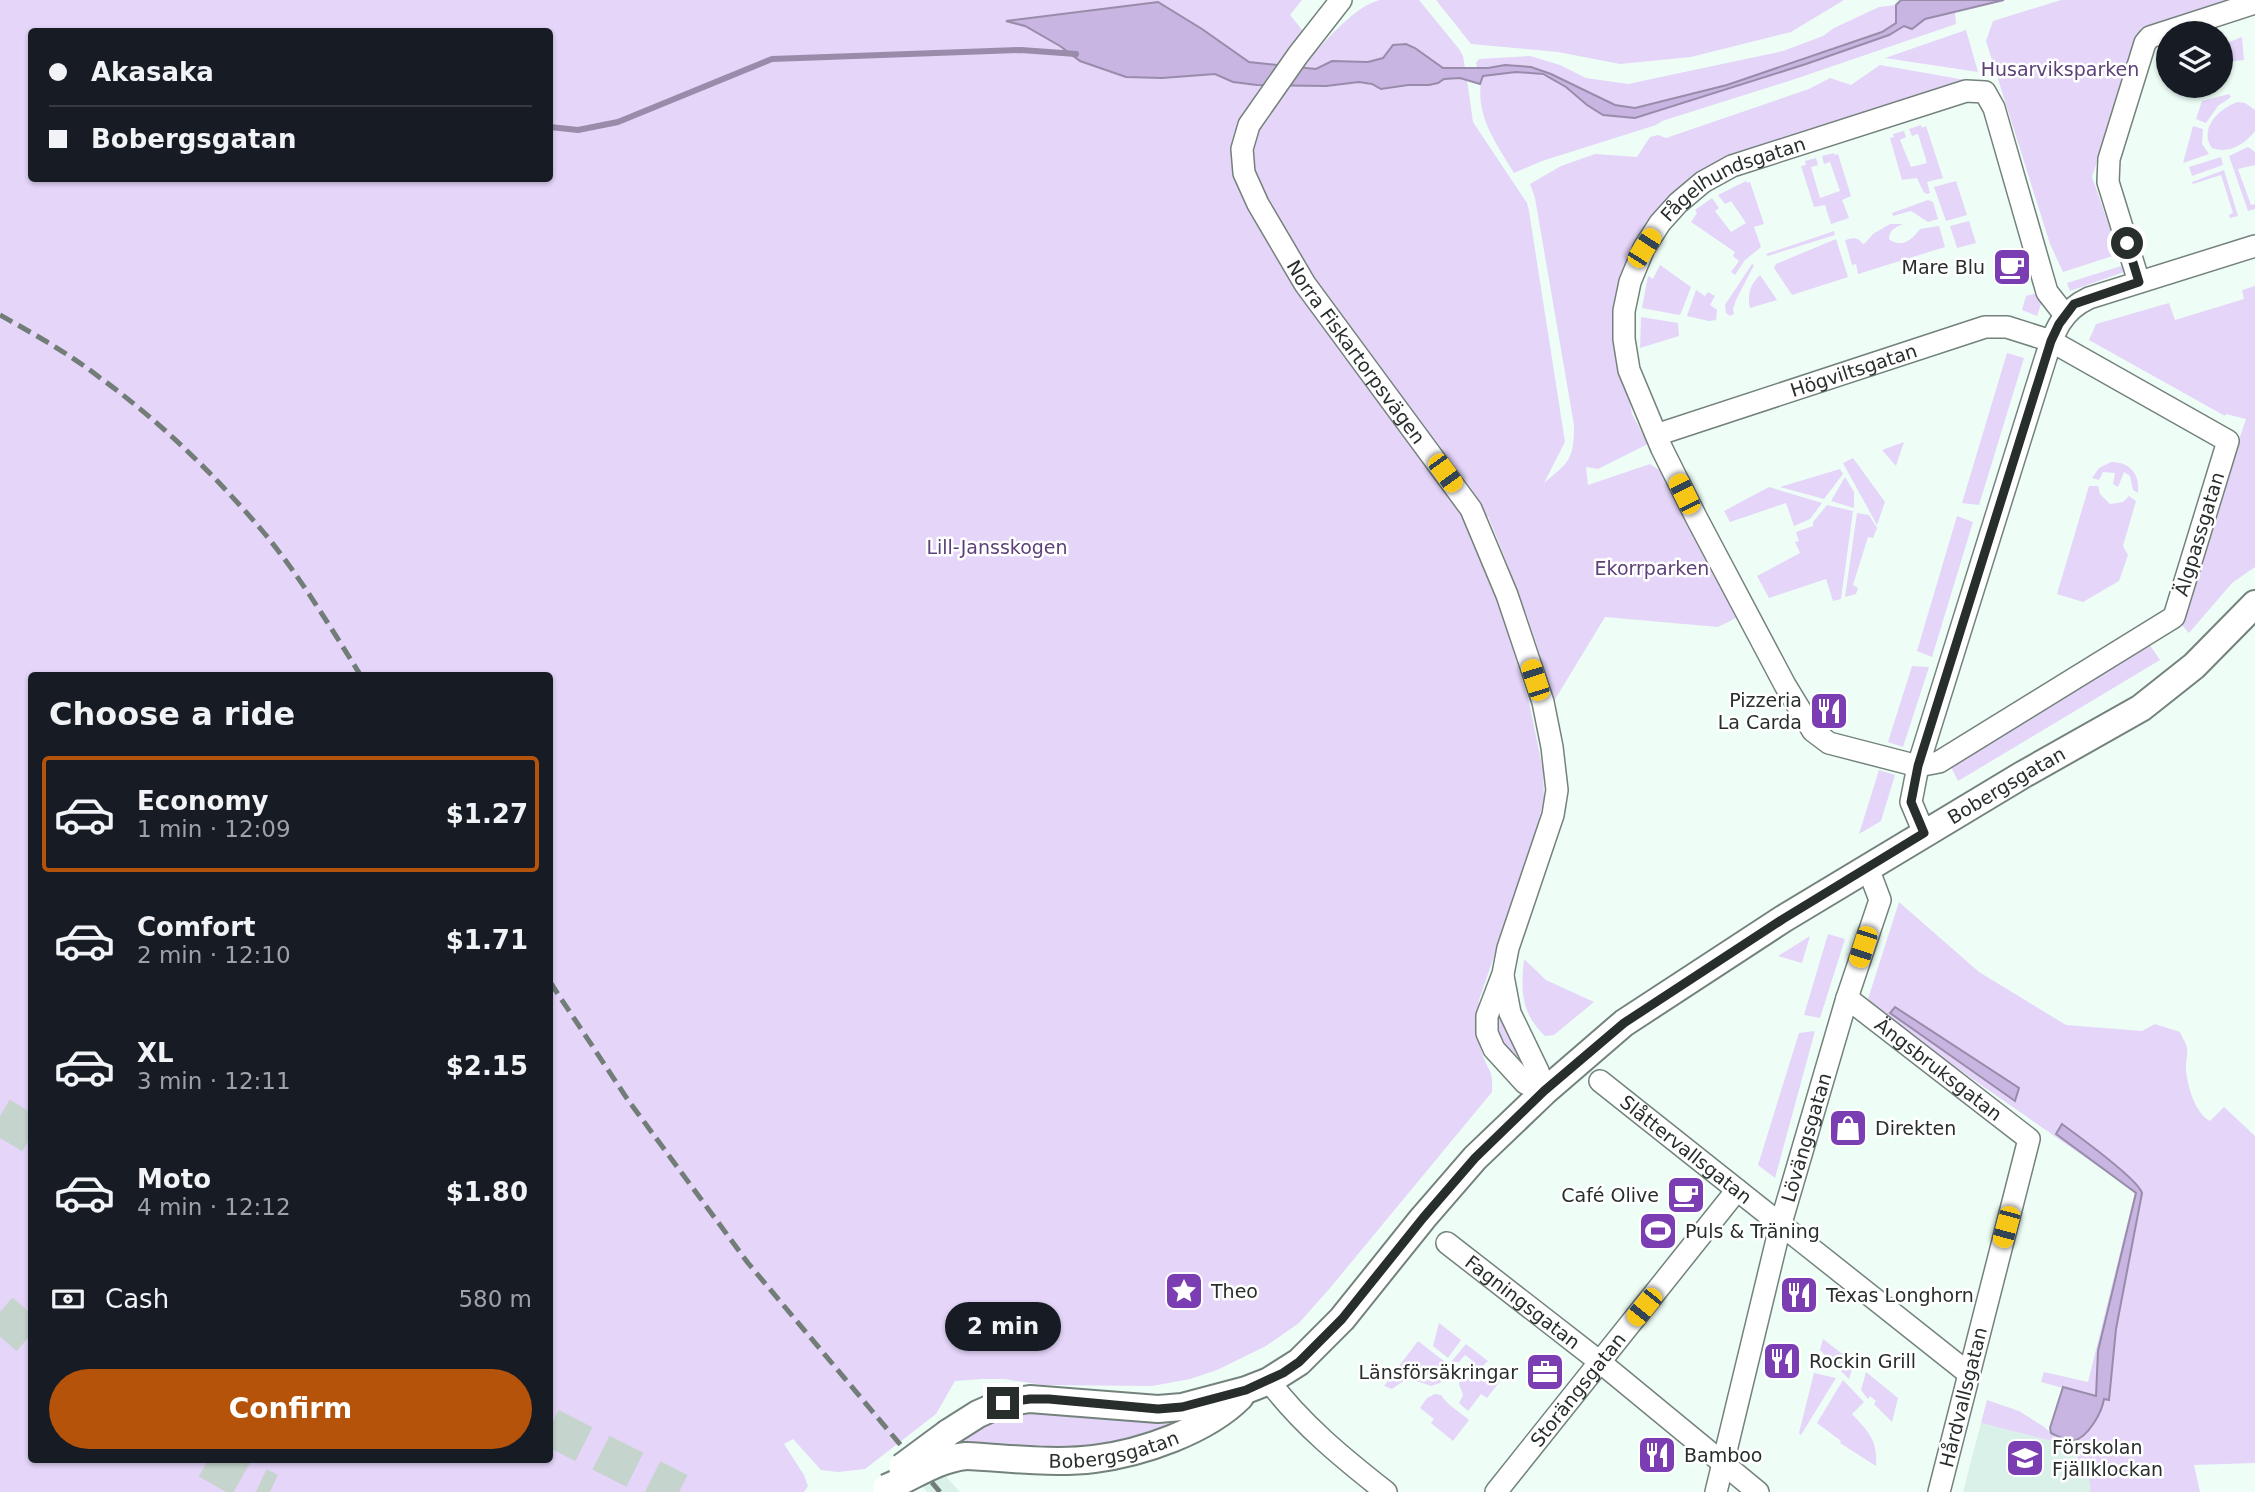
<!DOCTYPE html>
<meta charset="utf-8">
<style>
:root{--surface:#171b24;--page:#242831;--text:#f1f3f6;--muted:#9ea1a6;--line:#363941;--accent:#b45309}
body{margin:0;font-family:"DejaVu Sans",sans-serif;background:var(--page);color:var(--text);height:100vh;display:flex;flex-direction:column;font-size:26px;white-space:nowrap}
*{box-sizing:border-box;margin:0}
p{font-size:23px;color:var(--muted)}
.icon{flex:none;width:38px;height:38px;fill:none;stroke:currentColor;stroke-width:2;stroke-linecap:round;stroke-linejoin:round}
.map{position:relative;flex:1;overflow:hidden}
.drawer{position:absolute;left:28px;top:672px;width:525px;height:791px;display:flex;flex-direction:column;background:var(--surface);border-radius:7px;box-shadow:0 2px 5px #0004}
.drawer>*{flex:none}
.banner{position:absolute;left:28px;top:28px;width:525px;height:154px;border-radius:7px;box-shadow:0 2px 5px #0004;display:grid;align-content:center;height:154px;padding:0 21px;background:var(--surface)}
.buttons{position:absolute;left:2156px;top:21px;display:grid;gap:14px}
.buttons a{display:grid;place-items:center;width:77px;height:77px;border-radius:50%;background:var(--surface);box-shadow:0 2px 5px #0004;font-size:35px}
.end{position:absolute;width:32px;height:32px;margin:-16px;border:9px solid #282e2b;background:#fff;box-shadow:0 0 0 4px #fff}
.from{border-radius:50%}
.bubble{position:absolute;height:49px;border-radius:24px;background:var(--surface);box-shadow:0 2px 5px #0004;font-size:23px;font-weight:700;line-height:49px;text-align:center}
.car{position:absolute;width:21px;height:42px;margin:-21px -10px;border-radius:9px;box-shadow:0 0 5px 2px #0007;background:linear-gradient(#f5c518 24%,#345 0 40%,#f5c518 0 76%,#345 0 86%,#f5c518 0)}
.banner b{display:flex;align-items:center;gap:24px;height:66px;font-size:26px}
.banner b+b{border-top:2px solid var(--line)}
.banner i{width:18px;height:18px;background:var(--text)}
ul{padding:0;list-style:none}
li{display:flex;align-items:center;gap:21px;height:116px;margin:0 14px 10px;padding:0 7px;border:4px solid transparent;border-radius:7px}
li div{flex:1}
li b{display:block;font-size:26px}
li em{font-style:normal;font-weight:700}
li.on{border-color:var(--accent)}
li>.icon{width:63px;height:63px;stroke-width:1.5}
h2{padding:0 21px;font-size:32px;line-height:84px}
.pay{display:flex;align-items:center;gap:18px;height:77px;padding:0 21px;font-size:26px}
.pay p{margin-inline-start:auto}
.cta{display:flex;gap:14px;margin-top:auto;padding:14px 21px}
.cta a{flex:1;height:80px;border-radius:42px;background:var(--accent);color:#fff;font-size:28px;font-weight:700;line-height:80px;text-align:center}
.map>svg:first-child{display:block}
</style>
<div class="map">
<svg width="2255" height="1492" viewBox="0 0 2255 1492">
<rect width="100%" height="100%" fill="#eefef7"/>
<path fill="#d9f1e8" d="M1981,1423L2064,1444L2081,1463L2088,1476L2091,1483L2090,1492H1963Z
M941,1471L960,1492H927L920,1483Z"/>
<path fill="#e4d5f9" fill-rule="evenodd" d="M0,0H1302L1290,15L1318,49C1333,33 1358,5 1380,0C1391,0 1407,0 1419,0L1459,49L1463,56L1465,68H1443L1415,48L1393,45L1384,58L1368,62L1332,61L1316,69L1293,85L1326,86L1359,82L1372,84L1381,89L1408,85H1429L1438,83L1444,79L1460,78L1467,80L1473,122L1527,203L1529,211L1565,442L1544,483C1569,462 1574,460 1574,425L1535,198L1530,184L1561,166L1595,154L1637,157L1650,137L1658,135L1666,138L1809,89L1830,78L1851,85L1880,65L1971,81L1671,201L1618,340L1632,414L1648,444L1598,469L1586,467L1588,485L1650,464L1661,471L1738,617L1718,627L1605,617L1554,701C1536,637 1513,577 1488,516L1471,533L1497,596L1529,702L1543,770L1544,799L1533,843L1479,1000C1476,1019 1476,1038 1483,1056C1490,1074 1493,1070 1492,1092L1330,1288L1299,1323L1266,1346L1217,1370L1190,1379L1152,1386L1043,1385L1004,1379H982L955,1381L936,1414L865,1469L838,1472L821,1470L793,1439L784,1444L804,1475L808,1486L804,1492H0ZM32,32H550V178H32ZM32,676H550V1460H32Z
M1436,0H1844L1791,32L1691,57L1620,64L1558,52L1471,44Z
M2061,0H2242L2141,28L2092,177L2119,254L2063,272L2050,244L1986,41L1993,21Z
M1896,5C1894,16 1901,26 1912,29L1925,19L1955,12L1956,24L1792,80L1662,121L1656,125L1542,161L1514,173C1495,141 1474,115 1482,76C1511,73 1531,67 1557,82L1550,74L1505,65L1488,68L1477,67L1476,63L1479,59L1530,56L1560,65L1586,78L1628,84L1783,51L1823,36L1834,28L1879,7Z
M1966,30L1978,72L1885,58Z
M2242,37L2244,60L2224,62V44Z
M2229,94L2231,97L2218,106L2206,123L2196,119L2202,101Z
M2238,102L2245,103L2255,110V131C2244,145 2229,154 2212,148C2198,129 2220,107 2238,102Z
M1921,125L1922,128L1926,126L1943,178L1927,182L1930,193L1926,194L1923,191L1917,178L1902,180L1890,138L1894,137L1893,134L1904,131L1906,137L1900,140L1911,167L1927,163L1918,134L1912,136L1909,129Z
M2193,126L2203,129L2202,144L2209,154L2183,163Z
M2248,147L2255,152V165L2238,169L2251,205L2255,204V209L2248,211L2229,156Z
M1834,153V155L1838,154L1851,196L1842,200L1849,218L1831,224L1825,205L1814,207L1801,166L1806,165L1805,161L1816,158L1818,165L1811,167L1820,198L1840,191L1830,162L1824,164L1822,156Z
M2221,157L2223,165L2192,176L2189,167Z
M2224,170L2238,216L2230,218L2229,215L2233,213L2221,175L2193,184L2192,182Z
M1746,181L1747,183L1750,182L1764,224L1754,227L1761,247L1745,260L1735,275L1731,272L1739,261L1733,256L1735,252L1691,222L1697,213L1695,210L1712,198L1719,208L1715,211L1731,232L1746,223L1731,201L1725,204L1718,195Z
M1956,181L1967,215L1946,221L1934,187Z
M1928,200L1933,202L1938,219L1928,222L1911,211L1893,216L1892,213Z
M1969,221L1976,243L1957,248L1950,226Z
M1890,224H1903C1896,227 1889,230 1889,239C1901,249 1912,240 1920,229L1939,226L1945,247L1858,274L1856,264L1852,265L1845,240C1853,238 1857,236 1863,244L1865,243L1873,234Z
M1834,231L1835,235L1768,256L1766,254Z
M1836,239L1848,277L1792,295L1774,268L1776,264Z
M1752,264L1754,265L1736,300L1733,309L1734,314L1730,316L1726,313L1725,305Z
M1660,265L1691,287L1681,313L1679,315L1642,308L1648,276L1653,279Z
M2121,266L2124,272L2070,291L2067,283Z
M1760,275L1777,300L1750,308C1747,296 1750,284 1760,275Z
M2255,286V567L2232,583L2189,633L2181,624V612L2246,419L2226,414L2225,416L2089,340L2096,324L2169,303L2175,320L2244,299L2242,290Z
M1696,290L1705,296L1708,292L1715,296L1710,305L1717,310L1716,320L1709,321L1687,316Z
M2041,292L2043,298L2037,316L2022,310L2026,296Z
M1641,317L1678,323L1679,336L1640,348Z
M2007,353L2024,358L1979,505L1962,503Z
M1904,442L1896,466L1882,450Z
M1853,458L1885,502L1877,525L1843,463Z
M2111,462C2130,462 2140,474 2138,493L2133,490L2130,476L2124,472L2118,487L2113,484L2115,473L2103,472L2099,480L2092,478L2099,468Z
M1840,469L1843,474L1824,499L1780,487Z
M1845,477L1854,492V508L1831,501Z
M2089,486H2098L2100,494L2110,504L2123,502L2129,496L2136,501L2123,546L2128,555L2119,581L2083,602L2057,594Z
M1769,487L1822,503L1810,519L1794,526L1786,503L1730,522L1724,511Z
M1827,505L1853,511L1841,599L1833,601L1826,579L1769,598L1757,576L1800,553L1795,542L1799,541L1796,532L1813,526V522Z
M1857,513L1869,515L1877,528L1873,538L1868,537L1853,585L1858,588L1856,594L1845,597Z
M1957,516L1973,522L1932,657L1917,651Z
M2149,644L2160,660L1958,781L1950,765Z
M1912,666L1929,667L1903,747L1888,742Z
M1879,770L1895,775L1881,821L1859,834Z
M1899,902L1979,972L2066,1025L2142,1031L2155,1024L2180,1032C2182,1037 2186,1043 2187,1048C2188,1055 2185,1064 2186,1071C2188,1087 2195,1113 2210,1121L2224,1107L2255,1136V1463L2194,1465L2200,1492H2090C2092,1477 2083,1465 2074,1454L2086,1417L2085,1394L2041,1382L2044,1372L2088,1382L2135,1192L1866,1005Z
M1828,934L1845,939L1820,1018L1804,1015Z
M1810,936L1802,963L1778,956Z
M1524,959L1546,980L1594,1002L1554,1035L1545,1036C1520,1012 1521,990 1524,959Z
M1498,1009L1519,1054L1511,1062C1500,1044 1495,1031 1498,1009Z
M1815,1031L1775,1178L1758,1165L1799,1033Z
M1439,1323L1461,1340L1448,1358L1433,1346Z
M1823,1339L1854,1363L1849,1379L1820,1350Z
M1418,1341L1449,1365L1440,1372L1441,1375L1444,1379L1440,1383L1431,1386L1408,1378L1392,1389L1384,1386Z
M1466,1344L1488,1361L1475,1373L1469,1369L1474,1362L1465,1355L1459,1362H1451Z
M1495,1366L1507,1372L1487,1398L1481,1394L1468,1411L1459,1403L1463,1395L1459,1384L1460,1380L1466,1377L1479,1382Z
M1866,1372L1898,1398L1892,1422L1874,1404L1876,1401L1870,1396L1868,1399L1861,1390Z
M1814,1373L1836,1378L1801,1435L1799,1433Z
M1843,1380L1864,1402L1852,1414C1868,1431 1878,1440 1876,1466L1840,1443L1841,1441L1817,1423Z
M1435,1394L1441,1395C1447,1405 1460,1412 1469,1420L1453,1441L1431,1423L1434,1419L1420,1408L1427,1398Z
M1987,1400L2019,1411L2043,1426L2064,1444L1981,1423Z
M994,1405L1188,1418L1128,1445L1082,1451L961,1449L944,1427Z"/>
<path fill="#c8b5e1" stroke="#988caa" stroke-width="2" d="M1901,0H2004L1925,19L1912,29L1904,26L1889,35L1806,64L1635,118L1603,115L1587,105L1566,87L1543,74L1516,72L1483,76L1480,84L1460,78L1444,79L1438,83L1429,85H1408L1381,89L1372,84L1359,82L1326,86L1257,85L1233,82L1215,74L1162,78L1126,77L1080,61L1060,46L1025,26L1006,21L1158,2L1202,29L1249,62L1316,69L1332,61L1368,62L1383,58L1393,45L1406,44L1415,48L1443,68H1488L1505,65L1531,67L1551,74L1615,105L1635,108L1727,85L1882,32L1896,23V5Z
M1895,1007L2019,1088L2015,1101L1890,1013Z
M2062,1124C2077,1135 2138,1179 2142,1193L2116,1329L2109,1400L2104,1399C2102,1412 2088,1438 2073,1441C2066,1442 2058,1436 2051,1433L2050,1428L2063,1387L2096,1396L2098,1351L2136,1193L2056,1134Z"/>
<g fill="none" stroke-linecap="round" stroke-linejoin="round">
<path stroke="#988caa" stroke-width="6" d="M550,127L578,130L618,122L772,59L1021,50L1076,54"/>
<path stroke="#c6d4ce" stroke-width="38" stroke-dasharray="38 19" stroke-linecap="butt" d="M0,1116L32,1135
M0,1312L32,1339
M550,1427L679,1492
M208,1460L242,1479L270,1492"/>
<defs>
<g id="minor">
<path id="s1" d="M1341,0L1298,55L1249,125L1242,149L1244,173L1258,204L1305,284L1471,509L1507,595L1543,702L1552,747L1557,790L1553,815L1508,948L1503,974L1487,1016V1033L1494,1049L1525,1083L1544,1092"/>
<path d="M2139,282L2108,182L2109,159L2145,43L2150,37L2255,3"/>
<path id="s2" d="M1656,435L1985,327H2007L2051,341L2228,441L2174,617L1939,762L1918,766L1829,743L1813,731L1785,685L1696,517L1662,449L1629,370L1624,339V311L1630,282L1644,248L1660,223L1678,203L1703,182L1732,166L1966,91L1985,92L1994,108L2047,292L2065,315"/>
<path d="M1924,833L1911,802L1918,766L2045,360C2054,332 2061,311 2089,298L2255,246"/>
<path d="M1503,976L1510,1013L1538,1071L1544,1092"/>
<path id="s3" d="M1847,998L2029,1139L1939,1492"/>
<path id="s4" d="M1600,1081L1968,1373"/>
<path id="s5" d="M1447,1243L1600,1362L1758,1492"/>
<path d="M1269,1381C1301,1424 1344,1459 1386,1492"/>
<path id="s6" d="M1496,1492L1737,1190"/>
<path id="s7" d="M1716,1492L1781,1223L1847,998L1880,900L1868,868"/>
</g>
<g id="tertiary">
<path id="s8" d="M948,1433L978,1414L1003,1403L1030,1399L1158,1409L1182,1407L1246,1390L1269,1381L1299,1362L1342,1319L1423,1218L1475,1158L1544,1092L1624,1023L1783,919L2024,774L2141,708L2194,666L2255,604"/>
<path id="s9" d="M966,1456C1008,1458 1053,1464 1094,1459C1142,1453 1206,1431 1240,1397"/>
</g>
</defs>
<use href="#minor" stroke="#74827c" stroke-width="24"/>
<use href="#tertiary" stroke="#74827c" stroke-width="30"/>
<use href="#minor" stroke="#fff" stroke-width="21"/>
<use href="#tertiary" stroke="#fff" stroke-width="26"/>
<path stroke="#737d78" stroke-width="5" stroke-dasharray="14 7" stroke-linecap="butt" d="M0,315C34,334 68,353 99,377C161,422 216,476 265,534C301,578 331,628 361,676
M550,982L628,1100L748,1263L940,1492"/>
<defs>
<path id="tertiary-bridge" d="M902,1467L948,1433
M886,1488C913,1477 937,1459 966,1456"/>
</defs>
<use href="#tertiary-bridge" stroke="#74827c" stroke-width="30" stroke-linecap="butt"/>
<use href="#tertiary-bridge" stroke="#fff" stroke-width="26"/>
</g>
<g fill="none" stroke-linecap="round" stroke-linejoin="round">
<path stroke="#282e2b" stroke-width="9" d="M1003,1403L1030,1399H1049L1158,1409L1182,1407L1246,1390L1283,1373L1299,1362L1342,1319L1423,1218L1475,1158L1544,1091L1624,1023L1783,919L1924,833L1911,802L1918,766L2051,341L2059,324L2074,304L2139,282L2127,243"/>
</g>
<defs>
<symbol id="cafe-square" viewBox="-11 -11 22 22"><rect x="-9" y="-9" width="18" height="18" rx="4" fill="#7a3db2" stroke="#fff"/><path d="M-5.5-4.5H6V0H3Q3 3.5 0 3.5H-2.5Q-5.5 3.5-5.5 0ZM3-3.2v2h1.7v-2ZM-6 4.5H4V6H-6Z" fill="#fff"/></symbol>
<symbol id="restaurant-square" viewBox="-11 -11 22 22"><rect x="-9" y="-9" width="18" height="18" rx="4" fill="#7a3db2" stroke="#fff"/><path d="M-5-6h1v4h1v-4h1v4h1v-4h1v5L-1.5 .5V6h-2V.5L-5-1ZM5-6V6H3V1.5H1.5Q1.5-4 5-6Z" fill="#fff"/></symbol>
<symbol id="shop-square" viewBox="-11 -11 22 22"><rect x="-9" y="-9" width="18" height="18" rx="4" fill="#7a3db2" stroke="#fff"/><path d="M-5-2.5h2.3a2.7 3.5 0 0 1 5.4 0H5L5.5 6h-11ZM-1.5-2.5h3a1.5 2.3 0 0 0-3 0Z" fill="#fff"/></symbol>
<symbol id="stadium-square" viewBox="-11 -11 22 22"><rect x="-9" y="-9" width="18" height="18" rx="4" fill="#7a3db2" stroke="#fff"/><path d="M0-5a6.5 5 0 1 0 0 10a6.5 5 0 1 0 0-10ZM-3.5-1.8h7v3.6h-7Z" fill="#fff"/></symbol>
<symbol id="sight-square" viewBox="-11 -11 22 22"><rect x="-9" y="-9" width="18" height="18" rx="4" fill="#7a3db2" stroke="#fff"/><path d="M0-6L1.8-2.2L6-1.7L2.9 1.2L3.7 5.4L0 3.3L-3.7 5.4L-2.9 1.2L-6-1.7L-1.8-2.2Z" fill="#fff"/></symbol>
<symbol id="office-square" viewBox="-11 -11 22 22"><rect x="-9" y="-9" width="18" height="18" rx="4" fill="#7a3db2" stroke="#fff"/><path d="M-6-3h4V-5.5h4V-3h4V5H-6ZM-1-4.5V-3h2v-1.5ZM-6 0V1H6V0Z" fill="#fff"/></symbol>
<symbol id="school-square" viewBox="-11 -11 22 22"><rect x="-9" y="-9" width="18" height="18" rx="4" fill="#7a3db2" stroke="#fff"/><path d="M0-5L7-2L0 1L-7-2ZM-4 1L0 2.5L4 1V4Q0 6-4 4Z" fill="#fff"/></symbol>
</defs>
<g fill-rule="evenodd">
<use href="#cafe-square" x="1990" y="245" width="44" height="44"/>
<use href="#restaurant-square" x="1807" y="689" width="44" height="44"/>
<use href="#shop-square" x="1826" y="1106" width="44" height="44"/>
<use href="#cafe-square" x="1664" y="1173" width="44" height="44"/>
<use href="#stadium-square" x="1636" y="1209" width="44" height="44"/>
<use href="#sight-square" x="1162" y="1269" width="44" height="44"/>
<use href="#restaurant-square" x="1777" y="1273" width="44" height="44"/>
<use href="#restaurant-square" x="1760" y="1339" width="44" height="44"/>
<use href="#office-square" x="1523" y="1350" width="44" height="44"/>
<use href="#restaurant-square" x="1635" y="1433" width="44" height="44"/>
<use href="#school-square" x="2003" y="1436" width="44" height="44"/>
</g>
<g text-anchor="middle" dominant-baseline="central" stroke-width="5" stroke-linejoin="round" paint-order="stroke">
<g font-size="19" fill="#5c4279" stroke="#fff">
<text x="2060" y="69">Husarviksparken</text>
<text x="997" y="547">Lill-Jansskogen</text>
<text x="1652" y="568">Ekorrparken</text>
</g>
<g font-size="19" fill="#282e2b" stroke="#fff">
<text stroke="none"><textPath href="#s2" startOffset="1860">Fågelhundsgatan</textPath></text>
<text stroke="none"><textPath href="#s1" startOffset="416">Norra Fiskartorpsvägen</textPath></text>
<text stroke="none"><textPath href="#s2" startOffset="208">Högviltsgatan</textPath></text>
<text transform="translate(2199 534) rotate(-73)">Älgpassgatan</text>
<text stroke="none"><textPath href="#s8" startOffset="1290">Bobergsgatan</textPath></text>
<text stroke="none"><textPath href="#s3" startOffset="116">Ängsbruksgatan</textPath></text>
<text stroke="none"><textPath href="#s7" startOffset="366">Lövängsgatan</textPath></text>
<text stroke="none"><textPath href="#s4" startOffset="110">Slåttervallsgatan</textPath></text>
<text stroke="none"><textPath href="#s5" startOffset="96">Fagningsgatan</textPath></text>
<text stroke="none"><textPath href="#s6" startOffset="131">Storängsgatan</textPath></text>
<text transform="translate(1963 1397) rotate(-76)">Hårdvallsgatan</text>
<text stroke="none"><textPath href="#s9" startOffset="149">Bobergsgatan</textPath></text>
</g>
<g font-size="19" fill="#282e2b" stroke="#fff" text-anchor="start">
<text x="1985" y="267" text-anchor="end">Mare Blu</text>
<text x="1802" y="700" text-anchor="end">Pizzeria<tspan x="1802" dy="22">La Carda</tspan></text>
<text x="1875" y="1128">Direkten</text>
<text x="1659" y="1195" text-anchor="end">Café Olive</text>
<text x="1685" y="1231">Puls &amp; Träning</text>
<text x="1211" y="1291">Theo</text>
<text x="1826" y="1295">Texas Longhorn</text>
<text x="1809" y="1361">Rockin Grill</text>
<text x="1518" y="1372" text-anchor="end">Länsförsäkringar</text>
<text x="2052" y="1447">Förskolan<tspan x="2052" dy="22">Fjällklockan</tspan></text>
<text x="1684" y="1455">Bamboo</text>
</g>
</g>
</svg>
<div class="buttons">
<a><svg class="icon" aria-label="layers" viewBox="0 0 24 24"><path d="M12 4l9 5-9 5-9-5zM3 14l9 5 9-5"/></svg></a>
</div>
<i class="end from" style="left:2127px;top:243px"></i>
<i class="end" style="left:1003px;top:1403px"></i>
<div class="bubble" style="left:945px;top:1302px;width:116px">2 min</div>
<i class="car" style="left:1644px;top:248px;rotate:33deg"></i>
<i class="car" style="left:1445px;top:473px;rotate:144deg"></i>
<i class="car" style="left:1684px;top:494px;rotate:334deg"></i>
<i class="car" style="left:1535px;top:680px;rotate:342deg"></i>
<i class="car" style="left:1863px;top:947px;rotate:198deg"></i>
<i class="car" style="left:2006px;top:1227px;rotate:195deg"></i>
<i class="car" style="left:1644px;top:1307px;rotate:219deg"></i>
<div class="banner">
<b><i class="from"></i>Akasaka</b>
<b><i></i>Bobergsgatan</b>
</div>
<section class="drawer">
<h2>Choose a ride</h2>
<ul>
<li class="on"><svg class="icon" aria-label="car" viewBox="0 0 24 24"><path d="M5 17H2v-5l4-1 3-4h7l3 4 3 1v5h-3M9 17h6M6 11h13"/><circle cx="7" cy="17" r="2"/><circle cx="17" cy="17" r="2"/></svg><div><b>Economy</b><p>1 min · 12:09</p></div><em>$1.27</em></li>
<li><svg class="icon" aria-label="car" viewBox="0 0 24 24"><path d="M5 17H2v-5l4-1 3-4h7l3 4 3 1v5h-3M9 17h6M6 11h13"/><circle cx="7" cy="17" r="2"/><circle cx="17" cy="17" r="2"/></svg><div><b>Comfort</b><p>2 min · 12:10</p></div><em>$1.71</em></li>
<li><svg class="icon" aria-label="car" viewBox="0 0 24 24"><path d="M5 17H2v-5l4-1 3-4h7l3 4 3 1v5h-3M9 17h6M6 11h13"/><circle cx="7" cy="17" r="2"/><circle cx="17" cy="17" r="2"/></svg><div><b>XL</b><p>3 min · 12:11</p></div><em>$2.15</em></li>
<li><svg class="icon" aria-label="car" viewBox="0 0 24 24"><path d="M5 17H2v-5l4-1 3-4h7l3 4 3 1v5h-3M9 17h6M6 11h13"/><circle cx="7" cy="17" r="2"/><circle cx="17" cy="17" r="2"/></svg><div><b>Moto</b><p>4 min · 12:12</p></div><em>$1.80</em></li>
</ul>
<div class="pay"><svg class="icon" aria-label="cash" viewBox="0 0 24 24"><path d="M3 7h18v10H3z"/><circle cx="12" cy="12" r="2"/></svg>Cash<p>580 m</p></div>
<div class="cta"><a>Confirm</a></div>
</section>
</div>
